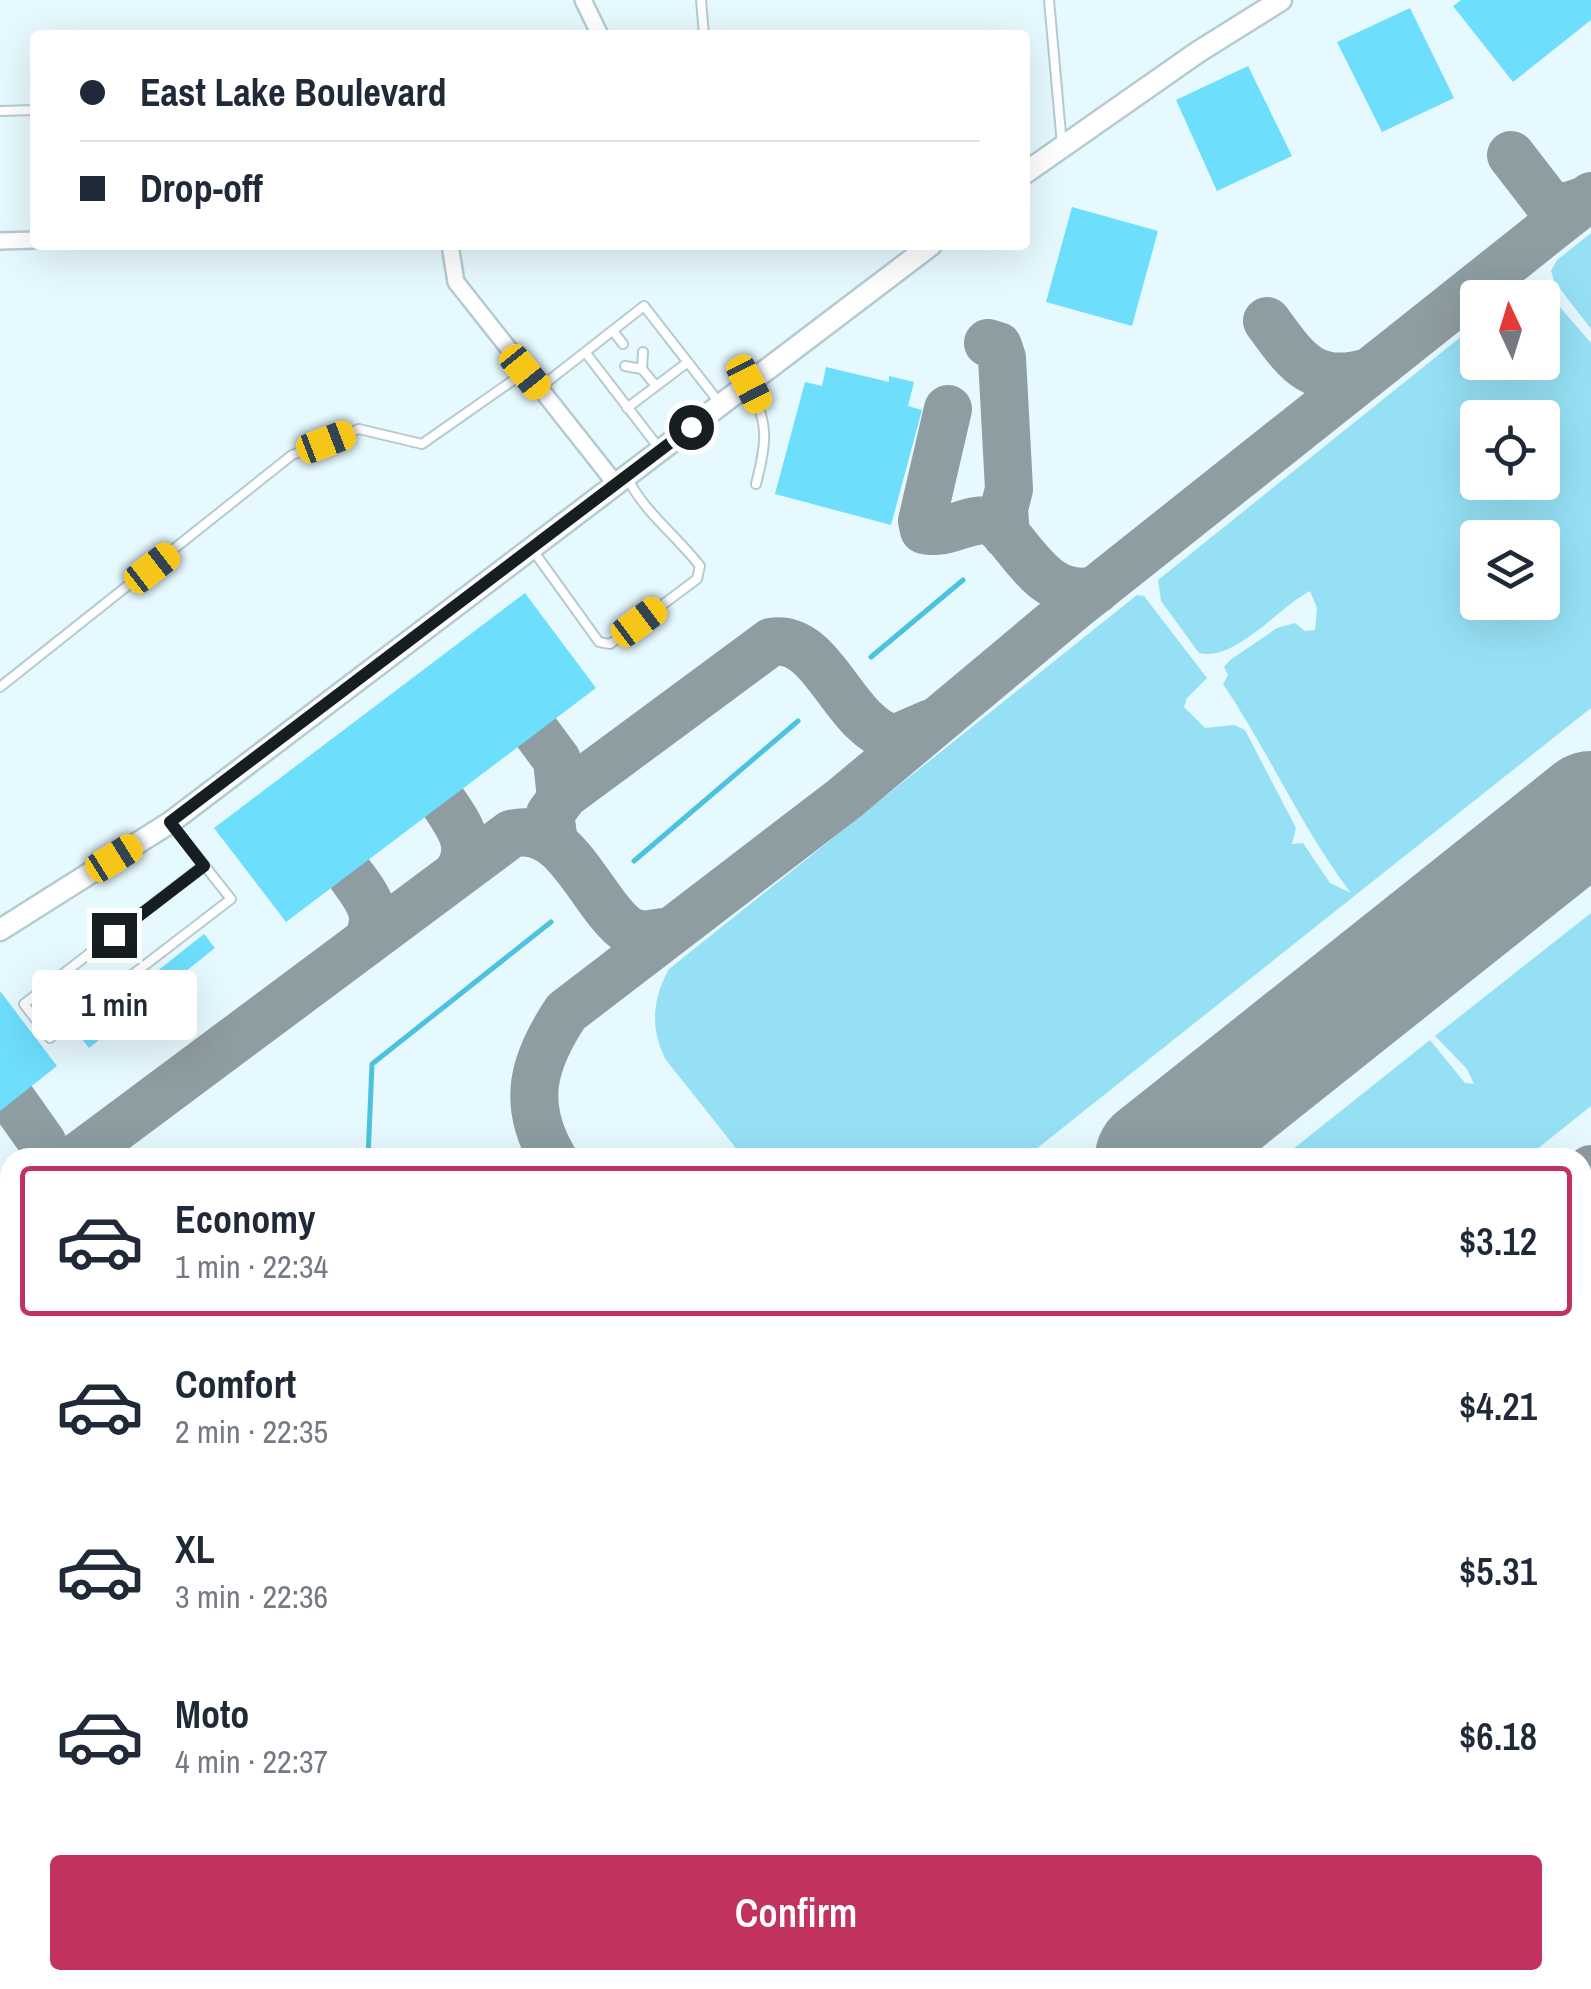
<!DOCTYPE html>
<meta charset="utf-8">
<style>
:root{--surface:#fff;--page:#f6f6f7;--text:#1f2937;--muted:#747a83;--line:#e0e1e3;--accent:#c1335e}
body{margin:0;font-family:"Archivo Narrow",sans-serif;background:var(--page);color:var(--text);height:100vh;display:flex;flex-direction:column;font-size:38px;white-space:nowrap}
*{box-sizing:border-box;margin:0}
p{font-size:32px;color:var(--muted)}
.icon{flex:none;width:55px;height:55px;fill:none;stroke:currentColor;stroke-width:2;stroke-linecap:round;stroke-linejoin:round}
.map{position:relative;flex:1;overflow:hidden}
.side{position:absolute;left:0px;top:1148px;width:1592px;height:842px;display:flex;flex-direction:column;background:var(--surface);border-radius:30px 30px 0 0;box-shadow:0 10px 40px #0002}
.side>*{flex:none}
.hud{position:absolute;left:30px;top:30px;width:1000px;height:220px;border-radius:10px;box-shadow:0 10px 40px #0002;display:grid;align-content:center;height:220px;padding:0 50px;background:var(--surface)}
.needle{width:65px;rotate:356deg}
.buttons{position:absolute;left:1460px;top:280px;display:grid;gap:20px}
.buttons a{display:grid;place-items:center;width:100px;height:100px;border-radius:10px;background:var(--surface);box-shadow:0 10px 40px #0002;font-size:50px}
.end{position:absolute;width:45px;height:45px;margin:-22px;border:12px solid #161e21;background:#fff;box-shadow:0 0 0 5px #fff}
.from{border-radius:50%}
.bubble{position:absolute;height:70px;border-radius:10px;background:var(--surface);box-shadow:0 10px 40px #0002;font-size:32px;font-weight:600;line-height:70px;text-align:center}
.car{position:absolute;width:30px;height:60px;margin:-30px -15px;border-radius:12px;box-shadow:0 0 8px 2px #0007;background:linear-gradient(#f5c518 24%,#345 0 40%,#f5c518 0 76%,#345 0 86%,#f5c518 0)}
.hud b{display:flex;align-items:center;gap:35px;height:95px;font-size:38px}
.hud b+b{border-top:2px solid var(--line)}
.hud i{width:25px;height:25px;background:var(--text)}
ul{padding:18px 0 0;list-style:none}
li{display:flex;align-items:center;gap:30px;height:150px;margin:0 20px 15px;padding:0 30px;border:5px solid transparent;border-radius:10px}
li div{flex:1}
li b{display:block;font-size:38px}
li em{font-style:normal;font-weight:600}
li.selected{border-color:var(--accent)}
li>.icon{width:90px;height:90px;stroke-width:1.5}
.primary-button{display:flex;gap:20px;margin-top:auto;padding:20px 50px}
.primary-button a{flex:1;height:115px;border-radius:10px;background:var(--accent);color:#fff;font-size:40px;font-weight:600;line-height:115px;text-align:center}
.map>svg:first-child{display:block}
</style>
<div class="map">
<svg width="1591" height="1989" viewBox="0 0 1591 1989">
<rect width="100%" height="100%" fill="#e6f9fe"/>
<path fill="#96e0f5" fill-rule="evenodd" d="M1591,233V329L1554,281L1551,271L1557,260Z
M1539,283L1591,343V708L1026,1157H743L666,1060C650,1030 652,999 669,969L1137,595L1144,596L1207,678L1187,698L1184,707L1205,728L1234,725L1245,730L1296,828L1292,844L1303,843L1330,883L1351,893C1302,829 1269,752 1223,684L1228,675L1224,667L1230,660L1277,628L1295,623L1305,631L1315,630L1317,608L1310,591C1280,606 1235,662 1199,653L1161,601L1158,580L1477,324L1478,362H1542V298L1510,297L1528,284ZM1478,418H1542V482H1478ZM1478,538H1542V602H1478Z
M1591,913V1106L1527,1157H1283L1430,1040L1465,1083L1474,1084L1467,1069L1435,1036Z"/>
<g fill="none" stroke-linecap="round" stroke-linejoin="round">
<path stroke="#4dc2df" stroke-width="5" d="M871,657L963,580
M634,861L798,721
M368,1158L372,1064L551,922"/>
<path stroke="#8e9da1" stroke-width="48" d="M1511,155L1548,203L1565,207L1586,200
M1267,321C1297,362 1313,388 1369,372
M988,343L998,346L1002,358L1009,489L1004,509L1006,535
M948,409L922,521L924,530C948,536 968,516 993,521C1026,550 1044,602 1096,590
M537,733L557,760L561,798
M444,803C460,827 476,848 456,875
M554,842L550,814L564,795L771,642C824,633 842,725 894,739L931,723
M350,874C366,896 383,915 366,942
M13,1101L42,1142L48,1158
M76,1158L511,834C567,819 591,905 629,931L643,935L670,931
M553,1158C521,1103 533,1062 566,1012L844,799L1070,610L1591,196
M1182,1158L1225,1101
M1582,1176L1591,1169
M0,1214L10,1207
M1582,1258L1591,1259
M1582,1487L1591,1486"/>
<path stroke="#8e9da1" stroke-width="118" d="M1154,1158L1591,810"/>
</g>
<path fill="#6ddefc" d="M1461,0H1591V20L1513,82L1453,6Z
M1410,8L1454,98L1382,132L1337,42Z
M1248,66L1292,156L1217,191L1176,100Z
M1072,207L1158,231L1132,326L1046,302Z
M826,367L889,382V376L914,382L908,406L922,410L891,525L775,494L805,382L822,386Z
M525,593L596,688L286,922L214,828Z
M204,934L215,948L89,1048L78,1034Z
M0,991L57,1066L0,1111Z"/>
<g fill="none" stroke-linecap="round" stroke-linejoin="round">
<defs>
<path id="service" d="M701,0L704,35
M1049,0L1062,145
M0,111L35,110
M613,331L623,344
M585,352L659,448
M625,366L642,369L656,386
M642,369L643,352
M749,384C769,425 767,440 756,484
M538,389L644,306L718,401
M627,408L688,362
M532,549L599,642L610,644L697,579L700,566C676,535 643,511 627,477
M0,687L292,455L359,429L422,444L525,372
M173,826L231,899L50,1038L24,1004L204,865
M1582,1605L1591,1604
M1582,1799L1591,1798
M1029,1980V1989
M1269,1980V1989
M777,1989L801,1980
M1062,1989L1067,1980"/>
<path id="minor" d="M583,0L600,35
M0,241L35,240
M450,245L456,282L615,483
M1582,1971L1591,1970
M1327,1989L1452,1980"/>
<path id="tertiary" d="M1025,173L1198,52L1281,0
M0,930L171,822L931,245"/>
</defs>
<use href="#service" stroke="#b4cbd2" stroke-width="12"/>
<use href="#minor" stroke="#b4cbd2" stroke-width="20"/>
<use href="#tertiary" stroke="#b4cbd2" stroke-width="25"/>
<use href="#service" stroke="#fff" stroke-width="8"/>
<use href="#minor" stroke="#fff" stroke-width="15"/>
<use href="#tertiary" stroke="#fff" stroke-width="20"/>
</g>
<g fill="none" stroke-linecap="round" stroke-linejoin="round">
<path stroke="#161e21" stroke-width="12" d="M114,935L204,866L170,822L691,427"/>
</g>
</svg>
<div class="buttons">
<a><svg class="needle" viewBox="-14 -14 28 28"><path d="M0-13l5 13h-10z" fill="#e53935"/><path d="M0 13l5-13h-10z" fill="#747a83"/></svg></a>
<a><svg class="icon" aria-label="locate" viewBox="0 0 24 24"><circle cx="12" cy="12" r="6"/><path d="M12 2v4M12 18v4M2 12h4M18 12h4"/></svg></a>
<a><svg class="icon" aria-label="layers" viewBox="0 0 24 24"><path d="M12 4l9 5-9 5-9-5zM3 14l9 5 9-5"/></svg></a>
</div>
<i class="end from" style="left:691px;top:427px"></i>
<i class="end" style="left:114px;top:935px"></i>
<div class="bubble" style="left:32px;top:970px;width:165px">1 min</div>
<i class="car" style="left:525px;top:372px;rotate:141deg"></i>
<i class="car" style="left:749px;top:384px;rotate:153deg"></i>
<i class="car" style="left:326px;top:442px;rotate:69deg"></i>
<i class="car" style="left:152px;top:568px;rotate:52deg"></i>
<i class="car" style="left:639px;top:622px;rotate:53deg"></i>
<i class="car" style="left:114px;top:858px;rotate:58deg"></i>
<div class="hud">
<b><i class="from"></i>East Lake Boulevard</b>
<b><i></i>Drop-off</b>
</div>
<section class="side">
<ul>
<li class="selected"><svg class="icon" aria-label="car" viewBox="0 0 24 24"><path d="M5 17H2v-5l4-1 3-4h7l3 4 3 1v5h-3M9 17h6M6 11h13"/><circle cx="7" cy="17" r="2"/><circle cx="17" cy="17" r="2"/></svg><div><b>Economy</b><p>1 min · 22:34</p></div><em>$3.12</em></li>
<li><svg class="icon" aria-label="car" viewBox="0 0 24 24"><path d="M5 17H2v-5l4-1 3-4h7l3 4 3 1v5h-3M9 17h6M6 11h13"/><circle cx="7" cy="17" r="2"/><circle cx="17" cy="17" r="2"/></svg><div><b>Comfort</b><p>2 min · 22:35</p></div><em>$4.21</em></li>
<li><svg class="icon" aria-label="car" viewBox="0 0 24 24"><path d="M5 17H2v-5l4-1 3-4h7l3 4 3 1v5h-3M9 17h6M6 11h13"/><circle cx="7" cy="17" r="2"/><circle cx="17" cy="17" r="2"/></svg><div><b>XL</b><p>3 min · 22:36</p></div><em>$5.31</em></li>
<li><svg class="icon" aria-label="car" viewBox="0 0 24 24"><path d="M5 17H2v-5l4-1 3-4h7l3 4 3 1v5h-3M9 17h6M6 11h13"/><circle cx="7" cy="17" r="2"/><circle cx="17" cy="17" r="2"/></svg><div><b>Moto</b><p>4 min · 22:37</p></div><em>$6.18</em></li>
</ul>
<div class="primary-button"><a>Confirm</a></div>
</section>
</div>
